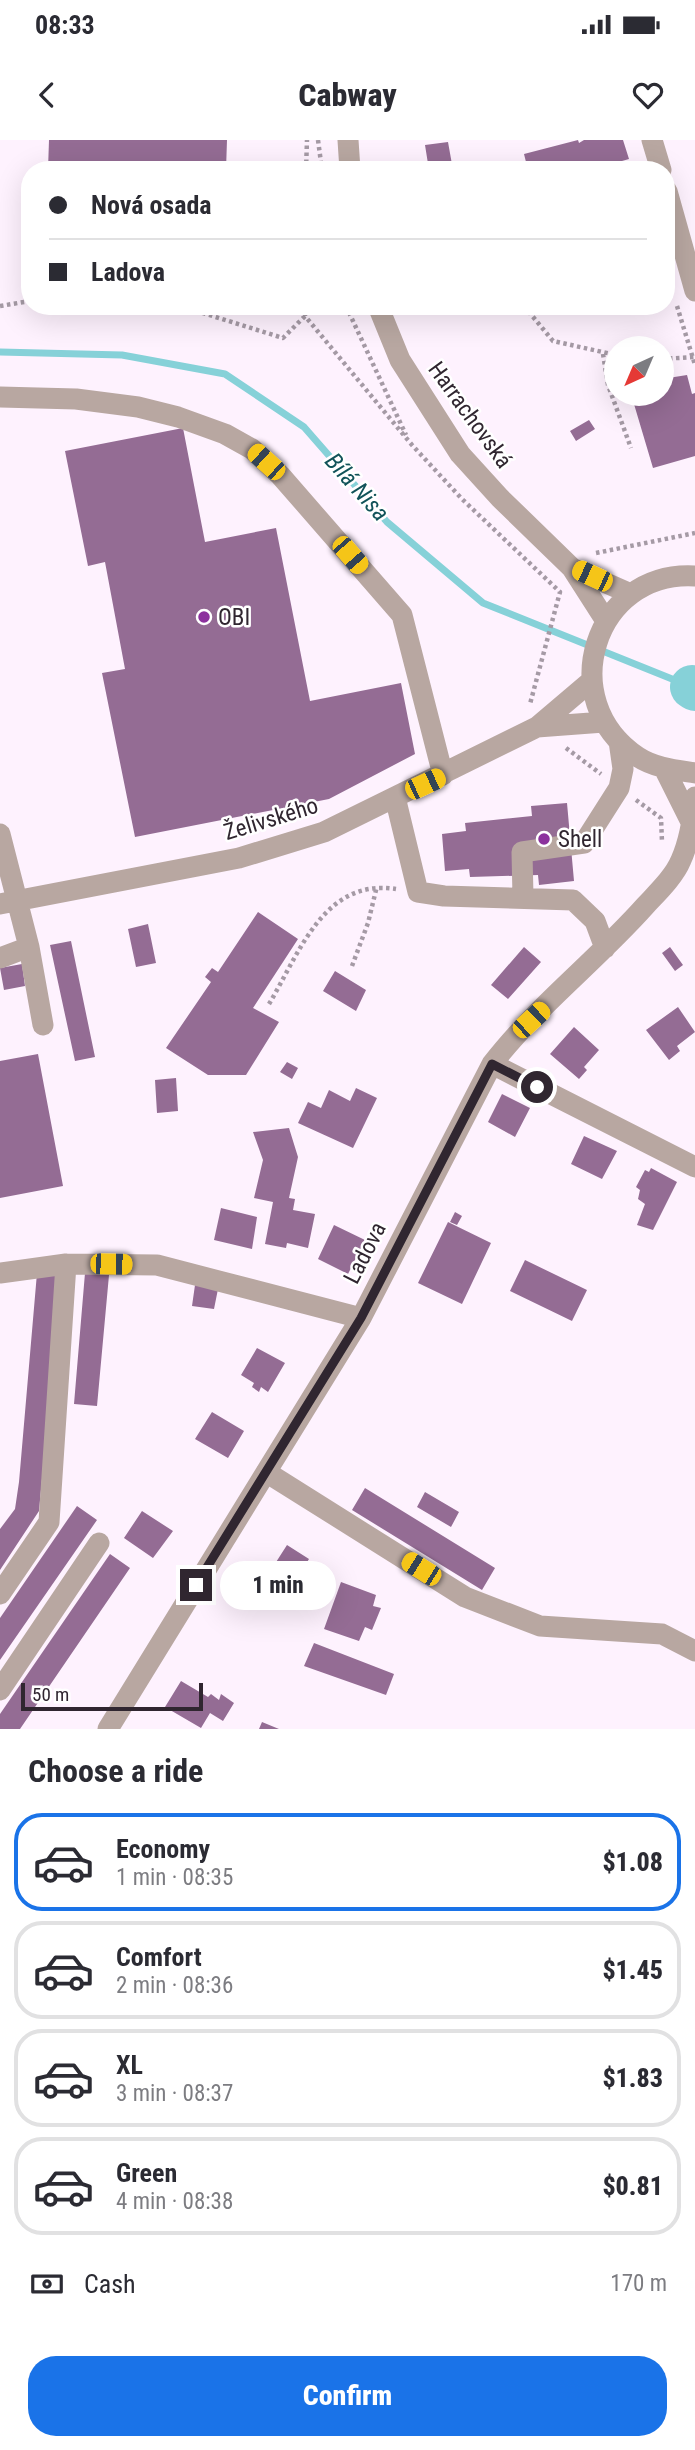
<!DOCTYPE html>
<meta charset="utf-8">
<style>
:root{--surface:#fff;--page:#f2f2f3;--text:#2b2b33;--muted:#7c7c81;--line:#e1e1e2;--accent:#1a73e8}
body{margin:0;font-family:"Roboto Condensed",sans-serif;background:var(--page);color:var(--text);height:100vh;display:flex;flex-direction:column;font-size:26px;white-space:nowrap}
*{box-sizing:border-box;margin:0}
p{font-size:23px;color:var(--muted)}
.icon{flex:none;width:38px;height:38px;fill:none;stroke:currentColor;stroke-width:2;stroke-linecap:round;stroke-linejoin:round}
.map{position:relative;height:1589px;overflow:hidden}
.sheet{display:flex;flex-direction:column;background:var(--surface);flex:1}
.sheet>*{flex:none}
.hud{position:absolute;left:21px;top:21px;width:654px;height:154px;border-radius:28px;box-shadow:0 7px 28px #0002;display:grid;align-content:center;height:154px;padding:0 28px;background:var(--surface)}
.needle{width:46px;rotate:224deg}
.buttons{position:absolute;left:604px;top:196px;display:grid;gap:14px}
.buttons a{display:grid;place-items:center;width:70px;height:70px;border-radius:50%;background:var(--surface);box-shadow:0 7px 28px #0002;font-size:35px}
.scale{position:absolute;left:21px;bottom:18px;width:182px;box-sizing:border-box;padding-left:7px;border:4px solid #302630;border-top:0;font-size:19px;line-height:24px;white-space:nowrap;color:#302630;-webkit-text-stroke:5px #fff;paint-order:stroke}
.end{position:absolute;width:32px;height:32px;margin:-16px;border:9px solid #302630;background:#fff;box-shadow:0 0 0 4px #fff}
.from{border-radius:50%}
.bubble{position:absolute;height:49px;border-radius:24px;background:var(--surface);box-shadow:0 7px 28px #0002;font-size:23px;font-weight:800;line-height:49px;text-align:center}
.car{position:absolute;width:21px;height:42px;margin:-21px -10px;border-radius:9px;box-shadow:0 0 5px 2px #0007;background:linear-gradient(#f5c518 24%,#345 0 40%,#f5c518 0 76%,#345 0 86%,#f5c518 0)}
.hud b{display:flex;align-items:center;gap:24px;height:66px;font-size:26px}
.hud b+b{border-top:2px solid var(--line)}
.hud i{width:18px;height:18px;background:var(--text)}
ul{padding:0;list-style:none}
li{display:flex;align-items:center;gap:21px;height:98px;margin:0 14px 10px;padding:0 14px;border:4px solid var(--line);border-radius:28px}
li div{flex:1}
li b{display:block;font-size:26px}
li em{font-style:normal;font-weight:800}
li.on{border-color:var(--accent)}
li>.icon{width:63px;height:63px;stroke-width:1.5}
h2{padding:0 28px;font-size:32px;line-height:84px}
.pay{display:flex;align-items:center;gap:18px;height:77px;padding:0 28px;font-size:26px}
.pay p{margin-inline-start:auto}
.primary-button{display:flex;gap:14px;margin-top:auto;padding:14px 28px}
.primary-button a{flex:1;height:80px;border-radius:28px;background:var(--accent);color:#fff;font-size:28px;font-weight:800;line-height:80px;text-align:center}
.status{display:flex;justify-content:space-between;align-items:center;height:49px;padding:0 35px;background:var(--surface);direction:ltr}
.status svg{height:19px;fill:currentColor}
header{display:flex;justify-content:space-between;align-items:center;height:91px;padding:0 28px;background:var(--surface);font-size:32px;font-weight:800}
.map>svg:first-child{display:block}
</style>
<div class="status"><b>08:33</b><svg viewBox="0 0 49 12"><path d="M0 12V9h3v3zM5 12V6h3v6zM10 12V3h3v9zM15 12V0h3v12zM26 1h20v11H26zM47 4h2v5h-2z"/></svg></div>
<header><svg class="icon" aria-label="back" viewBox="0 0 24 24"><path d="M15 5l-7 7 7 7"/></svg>Cabway<svg class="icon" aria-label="heart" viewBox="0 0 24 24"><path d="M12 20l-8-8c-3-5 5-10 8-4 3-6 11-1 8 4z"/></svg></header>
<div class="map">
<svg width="695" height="1589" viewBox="0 0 695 1589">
<rect width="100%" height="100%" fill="#fef2fe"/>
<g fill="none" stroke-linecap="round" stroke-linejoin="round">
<path stroke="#86d1d8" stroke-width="7" d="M0,212L122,215L225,234L304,287L387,382L483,463L692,547"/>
<path stroke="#86d1d8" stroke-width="44" d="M692,547L695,549"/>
</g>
<path fill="#946c94" d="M49,0H227L226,30H48Z
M578,0L579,3L584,0H623L629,19L615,23L617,30H528L524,14Z
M448,2L453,30H429L425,5Z
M461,166H478L467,174Z
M687,235L692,254L695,253V316L653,328L631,254H662V239Z
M589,280L595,289L576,301L570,291Z
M183,288L205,402L276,388L310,561L401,543L415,614L329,659L135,697L102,533L125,529L105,422L88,426L65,311Z
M567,663L574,741L539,745L538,735L470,737L469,729L445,731L442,694L466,691L465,683L532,676L531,666Z
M258,772L298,799L253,868L279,882L246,935H208L166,908L211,842L205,837L212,828L218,832Z
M148,784L156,823L136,827L128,789Z
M71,801L95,917L75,921L50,805Z
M524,807L541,822L508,859L491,845Z
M670,807L683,825L675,831L662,813Z
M22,824L25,846L4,850L0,828Z
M335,831L366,850L356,871L323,851Z
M678,867L695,892L677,906L680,911L669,920L646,890Z
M574,887L599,910L584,927L587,930L579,939L550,914Z
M38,914L63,1046L0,1058V921Z
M287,922L298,928L292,939L280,932Z
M176,938L178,971L157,973L155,940Z
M356,948L377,958L353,1008L298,983L308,962L321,968L329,950L350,961Z
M502,954L530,968L515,997L488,982Z
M289,988L298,1017L289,1058L295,1059L293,1070L315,1074L308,1108L287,1103L286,1108L265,1104L273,1062L254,1058L263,1020L253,992Z
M584,996L617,1011L602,1039L571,1024Z
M651,1028L677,1042L653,1090L637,1085L645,1064L638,1059L640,1050L636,1047L645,1030L649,1032Z
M221,1068L257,1077L252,1109L214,1100Z
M455,1072L462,1076L457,1085L450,1082Z
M448,1082L491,1103L462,1164L418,1143Z
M334,1085L365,1100L348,1134L318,1119Z
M525,1120L587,1150L572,1181L510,1151Z
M37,1133L61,1136L39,1371L0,1430V1389L15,1369L19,1342Z
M85,1133L109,1135L97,1266L74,1264Z
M195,1145L218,1149L214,1169L192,1166Z
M257,1208L285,1223L268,1252L261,1247L259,1252L252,1247L254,1243L241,1235Z
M212,1272L244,1291L228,1318L195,1299Z
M365,1348L495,1428L482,1450L352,1370Z
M425,1352L459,1372L451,1387L417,1367Z
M77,1366L97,1380L0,1520V1478Z
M142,1371L173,1391L153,1418L124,1398Z
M287,1405L309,1419L278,1469L255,1455Z
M110,1414L130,1428L20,1589H0V1574Z
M341,1442L376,1455L373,1466L381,1468L372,1490L365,1487L359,1501L324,1489Z
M314,1503L394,1534L386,1555L304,1526Z
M181,1541L208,1557L211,1554L219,1560L221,1554L234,1563L223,1581L210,1573L201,1588L165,1567Z
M262,1582L279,1589H259Z"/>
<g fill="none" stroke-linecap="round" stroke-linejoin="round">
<path stroke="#a59aa5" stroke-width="4.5" stroke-dasharray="3.5 3.5" stroke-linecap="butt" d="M318,0L322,30
M306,30L307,0
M0,166L30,161
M147,166L190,169L283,198L305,176
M305,166V176L412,305L462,359L560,452L530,564
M346,166L406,295
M524,166L553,201L616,215
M677,166L695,225
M603,214L608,245L631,308
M662,219L694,217
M596,413L695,393
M566,608L601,634
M636,660L661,678L662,702
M352,826L368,783L377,746
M269,864C300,812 324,738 396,749"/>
<path stroke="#b8a7a1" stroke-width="21" d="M348,0L350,30
M652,0L661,30
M667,51L695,151
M378,166L400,220L460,314L500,358L572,428L606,481
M0,257L76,259L138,267L178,277L225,294L252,309L280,335L402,475L443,635
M572,428L631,454
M695,436C594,430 553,561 638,617C655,628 676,630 695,633
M537,587L604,582
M664,628L692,684
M395,657L418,752L444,756L573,760L595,781L605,808
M0,694L29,807L43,885
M523,757L522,712L584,703L619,648L623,629L619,601
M0,764L239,718L324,692L537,587L590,542
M0,818L29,807
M492,924L695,1027
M0,1133L66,1124L157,1125L361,1178
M266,1332L465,1457L540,1486L662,1494L695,1511
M0,1454L49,1382L66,1124
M0,1550L99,1403
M108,1589L361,1178L492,924C537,866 596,821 645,766C657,753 674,737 681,720C690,700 693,679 695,657"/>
</g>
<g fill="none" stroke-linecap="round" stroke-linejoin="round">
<path stroke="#302630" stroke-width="9" d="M196,1445L361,1178L492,924L537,947"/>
</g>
<g fill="#8c319d" stroke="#fff" stroke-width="2.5">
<circle cx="204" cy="477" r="7"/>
<circle cx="544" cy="699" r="7"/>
</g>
<g text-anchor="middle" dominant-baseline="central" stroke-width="5" stroke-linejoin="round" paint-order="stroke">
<g font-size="23" fill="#302630" stroke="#fff">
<text transform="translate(470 275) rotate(54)">Harrachovská</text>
<text transform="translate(271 679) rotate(-17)">Želivského</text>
<text transform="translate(365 1113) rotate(-63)">Ladova</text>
</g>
<g font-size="23" fill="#302630" stroke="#fff" text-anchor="start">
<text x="218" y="477">OBI</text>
<text x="558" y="699">Shell</text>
</g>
<g font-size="24" font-style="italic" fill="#115359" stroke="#fff">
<text transform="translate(357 347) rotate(48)">Bílá Nisa</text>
</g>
</g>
</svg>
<div class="buttons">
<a><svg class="needle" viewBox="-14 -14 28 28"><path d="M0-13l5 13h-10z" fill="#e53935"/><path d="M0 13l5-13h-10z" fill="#7c7c81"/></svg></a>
</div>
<div class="scale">50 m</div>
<i class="end from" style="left:537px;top:947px"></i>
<i class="end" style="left:196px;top:1445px"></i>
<div class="bubble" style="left:220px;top:1421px;width:116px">1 min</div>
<i class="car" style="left:266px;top:322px;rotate:312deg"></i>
<i class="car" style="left:350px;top:415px;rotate:139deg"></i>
<i class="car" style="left:592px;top:436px;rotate:295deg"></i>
<i class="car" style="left:425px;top:644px;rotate:65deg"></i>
<i class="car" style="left:531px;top:880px;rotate:47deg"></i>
<i class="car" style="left:111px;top:1124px;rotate:91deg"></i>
<i class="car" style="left:421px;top:1429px;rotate:302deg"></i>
<div class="hud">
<b><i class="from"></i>Nová osada</b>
<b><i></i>Ladova</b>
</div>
</div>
<section class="sheet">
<h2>Choose a ride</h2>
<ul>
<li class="on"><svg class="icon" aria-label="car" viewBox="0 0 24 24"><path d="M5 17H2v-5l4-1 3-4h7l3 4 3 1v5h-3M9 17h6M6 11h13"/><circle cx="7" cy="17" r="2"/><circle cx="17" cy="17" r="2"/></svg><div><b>Economy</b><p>1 min · 08:35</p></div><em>$1.08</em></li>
<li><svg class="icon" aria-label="car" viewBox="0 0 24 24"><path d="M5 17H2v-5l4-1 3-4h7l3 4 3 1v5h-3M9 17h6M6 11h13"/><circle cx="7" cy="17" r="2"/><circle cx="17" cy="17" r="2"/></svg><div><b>Comfort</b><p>2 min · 08:36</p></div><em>$1.45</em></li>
<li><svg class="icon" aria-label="car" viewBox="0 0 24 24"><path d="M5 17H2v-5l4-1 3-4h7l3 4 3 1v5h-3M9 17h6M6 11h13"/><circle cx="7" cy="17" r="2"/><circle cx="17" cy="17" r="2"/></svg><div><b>XL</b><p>3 min · 08:37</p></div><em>$1.83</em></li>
<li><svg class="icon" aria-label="car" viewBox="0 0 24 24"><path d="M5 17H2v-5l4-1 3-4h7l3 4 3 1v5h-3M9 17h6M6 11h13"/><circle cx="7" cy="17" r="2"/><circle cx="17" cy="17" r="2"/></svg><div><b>Green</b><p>4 min · 08:38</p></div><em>$0.81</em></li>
</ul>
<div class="pay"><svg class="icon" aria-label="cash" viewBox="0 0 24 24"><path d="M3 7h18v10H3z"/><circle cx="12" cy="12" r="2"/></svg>Cash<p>170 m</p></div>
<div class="primary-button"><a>Confirm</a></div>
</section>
